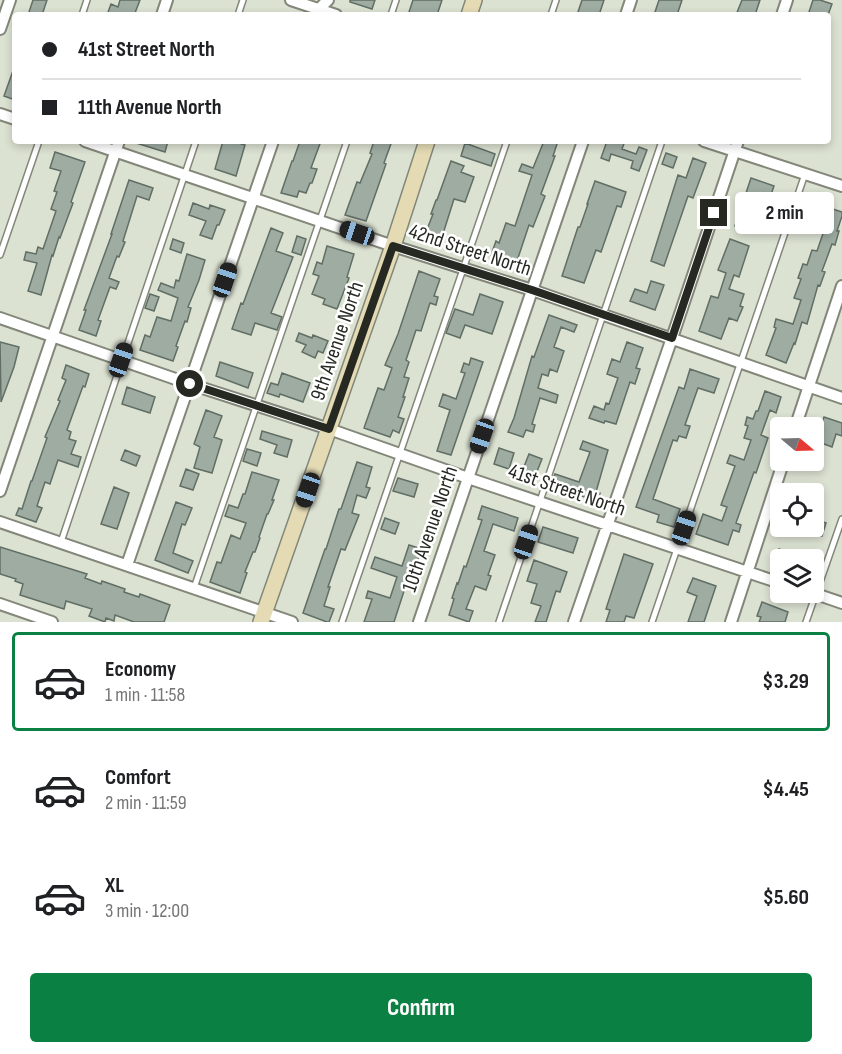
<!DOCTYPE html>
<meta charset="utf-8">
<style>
:root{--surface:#fff;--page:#f2f2f2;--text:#202124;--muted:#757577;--line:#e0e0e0;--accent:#0b8043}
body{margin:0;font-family:"Sofia Sans Condensed",sans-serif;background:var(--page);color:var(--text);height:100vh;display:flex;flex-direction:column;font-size:22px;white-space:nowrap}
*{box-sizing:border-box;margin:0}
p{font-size:20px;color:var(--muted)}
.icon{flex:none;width:33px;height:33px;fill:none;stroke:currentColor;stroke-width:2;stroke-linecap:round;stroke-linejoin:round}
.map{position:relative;height:622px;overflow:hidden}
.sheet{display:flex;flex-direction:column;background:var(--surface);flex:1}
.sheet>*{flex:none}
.hud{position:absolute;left:12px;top:12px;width:819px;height:132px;border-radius:6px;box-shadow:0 3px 9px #0003;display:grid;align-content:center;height:132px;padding:0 30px;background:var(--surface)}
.needle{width:39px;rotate:109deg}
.buttons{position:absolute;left:770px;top:417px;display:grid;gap:12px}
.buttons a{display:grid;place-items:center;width:54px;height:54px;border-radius:6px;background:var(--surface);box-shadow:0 3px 9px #0003;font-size:30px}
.end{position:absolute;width:27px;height:27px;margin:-14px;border:8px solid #262822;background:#fff;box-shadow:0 0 0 3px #fff}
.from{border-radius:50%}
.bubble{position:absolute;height:42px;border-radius:6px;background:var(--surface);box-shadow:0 3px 9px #0003;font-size:20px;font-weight:700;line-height:42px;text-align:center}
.car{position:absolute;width:18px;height:36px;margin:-18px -9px;border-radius:8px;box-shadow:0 0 4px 2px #0007;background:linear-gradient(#222 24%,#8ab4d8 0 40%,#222 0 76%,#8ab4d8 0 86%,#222 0)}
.hud b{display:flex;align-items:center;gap:21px;height:57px;font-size:22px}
.hud b+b{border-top:2px solid var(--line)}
.hud i{width:15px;height:15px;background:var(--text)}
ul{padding:10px 0 0;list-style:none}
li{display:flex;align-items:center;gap:18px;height:99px;margin:0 12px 9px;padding:0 18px;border:3px solid transparent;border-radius:6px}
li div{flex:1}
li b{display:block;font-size:22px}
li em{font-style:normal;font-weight:700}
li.active{border-color:var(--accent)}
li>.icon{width:54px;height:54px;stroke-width:1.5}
.cta{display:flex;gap:12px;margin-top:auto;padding:12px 30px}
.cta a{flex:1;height:69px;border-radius:6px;background:var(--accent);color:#fff;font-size:24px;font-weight:700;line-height:69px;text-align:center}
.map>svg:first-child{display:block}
</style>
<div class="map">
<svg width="842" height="622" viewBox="0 0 842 622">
<rect width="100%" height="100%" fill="#dce2d2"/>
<path fill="#9eaca2" stroke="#616e65" stroke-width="1.5" d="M33,0H47L42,15H28Z
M120,0H140L135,13L138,15H107L111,4L118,7Z
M350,0H375L372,9L350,2Z
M413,0H442L437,15H408Z
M582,0H604L599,15H577Z
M659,0H682L677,15H654Z
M742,0H760L755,15H736Z
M813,0H820L832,4L828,15H808Z
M14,68H15V100L4,96Z
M136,141H168L165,152L136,143Z
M223,141H232L245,145L236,176L215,169Z
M300,141H321L311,168L317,169L312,183H310L306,193L299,191L297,197L281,193L292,161H293Z
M374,141H392L384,163L386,164L366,221L345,215L357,182L360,183L372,154L370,153Z
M544,141H558L553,156H555L541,194L545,196L533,227L529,225L516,264L491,255L496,241L499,243L506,223L515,226L532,175L519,171L522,164L533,168Z
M607,141H625L622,149L636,154L639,147L647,150L639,171L631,168L633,161L611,154L609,161L601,158Z
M465,143L495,154L491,166L461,156Z
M55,152L85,162L71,202L73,203L60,238L59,237L53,256L52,255L41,295L28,291L37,263L24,260L26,252L36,254L38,247L43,249L56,211L51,209L57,192L54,191L61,171L50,168Z
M666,153L677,157L673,168L662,164Z
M693,158L706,163L693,198L688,196L664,266L651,261L678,175L686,178Z
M451,161L464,166L461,172L474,177L465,202L454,199L442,237L426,232L433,214H431L436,200H437Z
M751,178L774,186L764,215L770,217L766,229L751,224L749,231L735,226Z
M129,180L153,188L149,200L137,196L123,241L125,242L119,257L117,256L109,278L119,282L116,289L110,287L98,320L101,321L96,336L79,330L86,310H84L112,234H111Z
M595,181L626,192L621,207L617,206L601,252L596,250L584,283L562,276L578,227H580L588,204H587Z
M193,203L209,209L210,205L225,210L219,225H217L212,239L200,235L206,221L189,215Z
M815,203L842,212V216L837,231H839L835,245L832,244L822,271L825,272L820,286L818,285L807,324L802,322L795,344L794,343L786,363L766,355L776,328L774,327L776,319L793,324L801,300L794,298L801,279L798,278L803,264L807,265L812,250L817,251L827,222L811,217Z
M271,228L283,233L276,251L293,257L271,313L282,317L277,330L255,323L251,335L232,329L241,303L243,304Z
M297,236L306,239L301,255L292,252Z
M173,239L184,243L181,253L170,249Z
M730,239L749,246L739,277L734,275L729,289L744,294L740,306L743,307L737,321L729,318L721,339L699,331L711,296L718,298L726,273L718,270Z
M327,246L354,254L347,277L349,278L337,309L323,304L325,299L312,294L319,276L313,274L317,262L322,264Z
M187,254L205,260L199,280L188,307L191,308L187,322L185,321L176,346L178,347L173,361L140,350L145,335L150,337L157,317L171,321L178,298L158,290L161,283L174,288L176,280L179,281Z
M419,271L440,279L434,296L438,297L436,305L430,303L421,331L416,330L406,360L409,362L404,377L409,378L403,397H405L398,417L404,419L399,433L393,430L390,437L364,428L378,388L384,390L392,368L385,365L398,334Z
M651,281L664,285L655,310L630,301L635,289L647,293Z
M150,294L159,297L154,311L145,308Z
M480,294L503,302L492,334L465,325L460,338L446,333L455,309L473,315Z
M549,315L577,325L574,332L561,327L554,347L564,351L557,372L550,369L548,376L542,374L538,388L558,395L556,403L540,398L532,424L535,425L533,432L526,430L523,437L508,432L514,418L532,356L534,357Z
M299,333L312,338L313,335L328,341L323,353L318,351L315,358L302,352L306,345L296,341Z
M0,342L19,347L14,367L1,402Z
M627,342L643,348L636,368L640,369L635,384L630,382L616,424L605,421L604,423L589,418L594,406L604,410L606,403L609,404L618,378L607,374L612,359L620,362Z
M471,358L483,362L451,455L437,451L450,410L439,406L443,394L456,399L465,373L461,372L464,363L469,365Z
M220,362L253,373L248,388L216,376Z
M66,365L89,374L85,387L83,386L67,430L71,432L69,439L76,441L71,454L81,457L78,467L58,460L50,484L45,482L37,506L42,508L36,522L16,515L19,508L22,509L31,481H32L47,438L45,437L60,401L58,400L66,380L62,378Z
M690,369L719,379L714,393L698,388L685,425L690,426L686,438L679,436L677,441L673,440L653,499L680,509L674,527L657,522L659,515L636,507L679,387L684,389Z
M282,373L310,383L303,402L280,394L279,397L267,393L271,383L278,385Z
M127,387L155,397L150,413L122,404Z
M765,391L781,397L776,413L770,410L761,435L768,438L756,473L754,472L736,523L741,525L739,532L733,530L728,545L696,534L703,514L722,521L727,507L721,505L735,466L727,463L730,455L744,460L751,440L744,438L748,426L745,425L747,417L753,419L756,411H758Z
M206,410L222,416L214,437L222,440L212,473L194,468L200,447L194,444Z
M824,417L842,423V436L836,434L832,447L816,441Z
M262,431L292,440L287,457L274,453L277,445L260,439Z
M583,441L608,450L596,492L600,493L598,501L550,486L555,474L579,482L590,452L580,449Z
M499,448L514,453L509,469L494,464Z
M247,449L261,453L257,466L243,461Z
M125,450L140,456L136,466L121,460Z
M529,454L542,459L534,479L521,474Z
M357,462L372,467L366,487L370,488L366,498L357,495L352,513L359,515L345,550L341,549L328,587H330L324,606L334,609L329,622H327L303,613L325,549H326L339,509H341Z
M186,469L199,474L193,490L180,486Z
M252,472L279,480L272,500H274L268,514H267L259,537L260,538L255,552H253L245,572L247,573L240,593L210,582L217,562L221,563L231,535L240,539L246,523L225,516L229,505L238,508L243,494H245Z
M398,478L418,484L414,497L393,491Z
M114,487L129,493L117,529L101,524Z
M176,502L192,508L185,525L182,524L173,553L193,561L188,573L155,560Z
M482,506L518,518L514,531L493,524L484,551L495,555L488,575L491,576L486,590L475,586L466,609L473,611L469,622L449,615L454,599L452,598L457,583L458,584L464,566L466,567L482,520L478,519Z
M385,518L399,523L395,534L381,529Z
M813,518L826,523L822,536L798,528L813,526Z
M543,527L578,538L573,553L538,542Z
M409,545L422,549L416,565H415L407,588H405L394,622H364L372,599L366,598L368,591L390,598L397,577L371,568L375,557L402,566Z
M0,547L87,574L85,578L101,584L102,581L125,589L124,592L139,597L140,594L170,605L164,622H134L115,615L114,621L106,618L105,622L89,616L92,609L66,601L64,609L20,595L23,584L15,581L16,579L0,574Z
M779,549L806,558V560H775Z
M624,554L653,564L634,618L626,616L624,622H606L610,610L606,609Z
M534,560L567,572L560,592L556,591L546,622H535L541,606L531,603L537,584L527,581Z
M693,578L716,586L704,622H688L697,596L687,592Z
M762,602L788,612L785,622H759L761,617L757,616Z"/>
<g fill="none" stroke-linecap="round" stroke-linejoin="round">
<defs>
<path id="lane" d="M82,15L87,0
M238,15L243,0
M391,15L396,0
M551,15L556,0
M0,255L39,141
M61,542L196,141
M194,588L347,141
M342,622L507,141
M499,622L662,141
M652,622L805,174
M806,622L842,519"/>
<path id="street" d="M291,0L336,15
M162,15L167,0
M318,15L319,9L328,0
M626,15L631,0
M782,15L787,0
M0,29L10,0
M0,114L15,119
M85,141L393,246L532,290L842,398
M704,141L842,186
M0,318L190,384L329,429L468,478L780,583
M795,428L842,286
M0,491L119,141
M0,522L292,622
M127,565L273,141
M810,592L842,603
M0,604L52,622
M419,622L583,141
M574,622L672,338L738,141
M731,622L784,460"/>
<path id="secondary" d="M469,15L474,0
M261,622L393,246L427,141"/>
</defs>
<use href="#lane" stroke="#828779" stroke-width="8"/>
<use href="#street" stroke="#828779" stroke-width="14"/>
<use href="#secondary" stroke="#828779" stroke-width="18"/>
<use href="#lane" stroke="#fff" stroke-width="5"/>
<use href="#street" stroke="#fff" stroke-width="10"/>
<use href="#secondary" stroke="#e4dbb4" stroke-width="15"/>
</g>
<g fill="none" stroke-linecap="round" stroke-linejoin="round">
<path stroke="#262822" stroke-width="8" d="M190,384L329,429L393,246L532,290L672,338L714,213"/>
</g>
<g text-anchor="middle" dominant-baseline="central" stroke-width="5" stroke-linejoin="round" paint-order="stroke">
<g font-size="21" fill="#262822" stroke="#fff">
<text transform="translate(470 250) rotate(18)">42nd Street North</text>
<text transform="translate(337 341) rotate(-71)">9th Avenue North</text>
<text transform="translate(567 490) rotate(19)">41st Street North</text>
<text transform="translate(430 529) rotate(-71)">10th Avenue North</text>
</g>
</g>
</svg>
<div class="buttons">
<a><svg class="needle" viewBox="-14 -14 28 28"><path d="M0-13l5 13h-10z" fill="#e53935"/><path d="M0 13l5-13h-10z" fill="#757577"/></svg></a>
<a><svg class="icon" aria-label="locate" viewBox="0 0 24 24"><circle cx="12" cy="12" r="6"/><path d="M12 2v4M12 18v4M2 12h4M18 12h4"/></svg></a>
<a><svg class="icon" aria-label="layers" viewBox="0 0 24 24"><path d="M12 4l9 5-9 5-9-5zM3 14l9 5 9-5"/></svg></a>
</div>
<i class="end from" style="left:190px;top:384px"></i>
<i class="end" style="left:714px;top:213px"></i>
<div class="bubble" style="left:735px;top:192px;width:99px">2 min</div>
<i class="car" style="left:357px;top:233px;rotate:289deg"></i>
<i class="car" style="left:225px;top:280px;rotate:19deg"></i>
<i class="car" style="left:121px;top:360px;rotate:19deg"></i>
<i class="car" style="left:482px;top:436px;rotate:199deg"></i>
<i class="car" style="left:308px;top:490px;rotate:199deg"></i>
<i class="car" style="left:684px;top:528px;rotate:19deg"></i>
<i class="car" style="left:526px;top:542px;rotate:19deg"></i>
<div class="hud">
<b><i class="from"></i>41st Street North</b>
<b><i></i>11th Avenue North</b>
</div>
</div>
<section class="sheet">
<ul>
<li class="active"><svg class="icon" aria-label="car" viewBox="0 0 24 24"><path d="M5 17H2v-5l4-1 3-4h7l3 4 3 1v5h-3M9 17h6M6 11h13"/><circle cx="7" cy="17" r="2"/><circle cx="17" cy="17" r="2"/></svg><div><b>Economy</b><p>1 min · 11:58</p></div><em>$3.29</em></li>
<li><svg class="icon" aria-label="car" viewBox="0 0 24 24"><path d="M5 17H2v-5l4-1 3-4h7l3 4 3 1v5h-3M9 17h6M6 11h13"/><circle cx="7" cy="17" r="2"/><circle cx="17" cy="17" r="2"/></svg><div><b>Comfort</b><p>2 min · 11:59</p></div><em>$4.45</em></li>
<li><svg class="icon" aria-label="car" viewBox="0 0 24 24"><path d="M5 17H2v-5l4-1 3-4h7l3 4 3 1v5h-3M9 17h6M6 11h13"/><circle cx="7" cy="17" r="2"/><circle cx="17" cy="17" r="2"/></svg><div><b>XL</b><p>3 min · 12:00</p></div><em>$5.60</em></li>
</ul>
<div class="cta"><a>Confirm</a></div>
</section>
